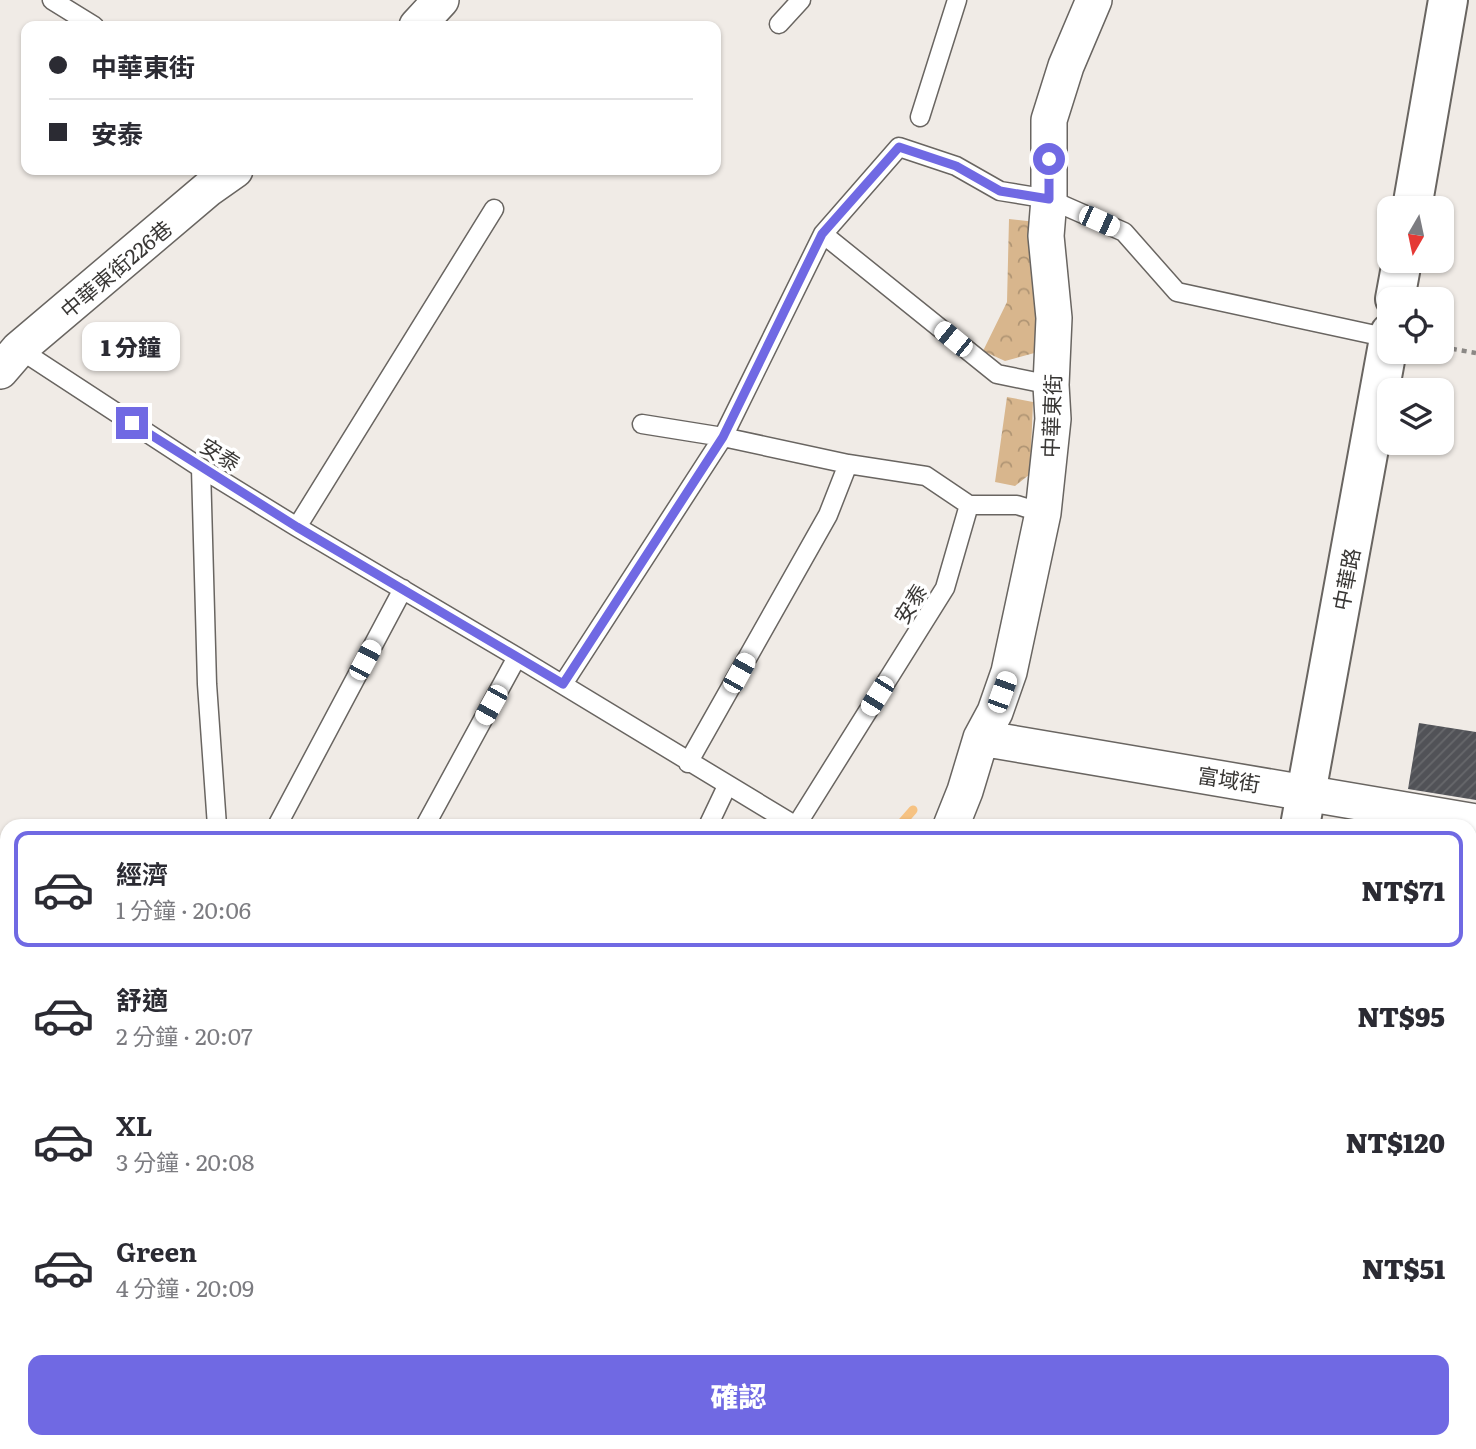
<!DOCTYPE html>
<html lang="zh-TW">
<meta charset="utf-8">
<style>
:root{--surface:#fff;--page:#f2f2f3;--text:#2b2b33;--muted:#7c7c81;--line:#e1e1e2;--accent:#7069e3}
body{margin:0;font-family:Literata,"Noto Sans TC",serif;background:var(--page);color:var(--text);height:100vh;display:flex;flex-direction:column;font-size:26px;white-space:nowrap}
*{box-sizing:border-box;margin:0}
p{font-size:23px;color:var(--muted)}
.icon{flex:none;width:38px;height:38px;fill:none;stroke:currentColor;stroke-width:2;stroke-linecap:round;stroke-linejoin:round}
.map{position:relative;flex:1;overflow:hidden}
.details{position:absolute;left:0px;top:819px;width:1477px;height:630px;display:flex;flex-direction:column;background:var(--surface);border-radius:21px 21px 0 0;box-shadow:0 2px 5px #0004}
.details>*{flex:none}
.guide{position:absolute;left:21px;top:21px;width:700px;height:154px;border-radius:14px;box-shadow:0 2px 5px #0004;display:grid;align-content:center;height:154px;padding:0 28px;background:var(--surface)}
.needle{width:46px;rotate:189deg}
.buttons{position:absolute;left:1377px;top:196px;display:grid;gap:14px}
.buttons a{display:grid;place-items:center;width:77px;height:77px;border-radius:14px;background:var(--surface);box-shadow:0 2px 5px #0004;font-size:35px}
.end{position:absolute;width:32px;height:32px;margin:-16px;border:9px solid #7069e3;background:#fff;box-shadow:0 0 0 4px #fff}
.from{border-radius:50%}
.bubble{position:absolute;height:49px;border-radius:14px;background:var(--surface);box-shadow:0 2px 5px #0004;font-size:23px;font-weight:800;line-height:49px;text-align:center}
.car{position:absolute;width:21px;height:42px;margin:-21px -10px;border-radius:9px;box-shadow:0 0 5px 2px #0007;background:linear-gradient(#fff 24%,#345 0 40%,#fff 0 76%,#345 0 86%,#fff 0)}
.guide b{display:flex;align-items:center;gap:24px;height:66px;font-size:26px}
.guide b+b{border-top:2px solid var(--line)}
.guide i{width:18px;height:18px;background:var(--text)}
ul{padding:12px 0 0;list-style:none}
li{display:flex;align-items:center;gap:21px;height:116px;margin:0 14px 10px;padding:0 14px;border:4px solid transparent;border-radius:14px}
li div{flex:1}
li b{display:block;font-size:26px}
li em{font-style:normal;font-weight:800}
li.selected{border-color:var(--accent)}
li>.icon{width:63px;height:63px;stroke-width:1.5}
.button{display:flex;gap:14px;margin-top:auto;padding:14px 28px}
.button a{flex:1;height:80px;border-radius:14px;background:var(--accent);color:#fff;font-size:28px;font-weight:800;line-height:80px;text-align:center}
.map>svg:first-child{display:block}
</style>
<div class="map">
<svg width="1476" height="1449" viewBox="0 0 1476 1449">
<defs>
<pattern id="forest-crowns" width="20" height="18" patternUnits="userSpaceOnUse" patternTransform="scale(1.75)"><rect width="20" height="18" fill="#d8b68d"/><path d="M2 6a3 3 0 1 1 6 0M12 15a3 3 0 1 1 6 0" fill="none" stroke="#b09574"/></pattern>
<pattern id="building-hatch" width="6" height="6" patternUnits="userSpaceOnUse" patternTransform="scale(1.75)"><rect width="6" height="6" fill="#515257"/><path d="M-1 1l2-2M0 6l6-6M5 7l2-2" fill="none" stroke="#68696c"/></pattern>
</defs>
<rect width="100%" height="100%" fill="#f0ebe6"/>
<path fill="url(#forest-crowns)" d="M1009,219L1036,222L1038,352L1005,361L983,351L1007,302Z
M1007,397L1033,402L1030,474L1015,486L995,482Z"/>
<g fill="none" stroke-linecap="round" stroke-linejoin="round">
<path stroke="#f6c282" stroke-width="9" d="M899,826L913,810
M642,1442V1449"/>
</g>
<path fill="url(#building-hatch)" d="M1419,723L1476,732V800L1408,789Z
M667,1442H722L721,1449H667Z
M799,1442H835L834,1449H798Z"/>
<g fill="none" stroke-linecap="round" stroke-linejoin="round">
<defs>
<path id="lane" d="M52,0L94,26
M779,24L801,0
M920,117L957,0
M823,234L997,374L1051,385
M19,349L201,468L297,527L517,657L796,826
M642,424L723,437L848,464L926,476L969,505
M201,468L207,684L217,826
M969,505H1017L1043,513
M297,527L494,209
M563,684L723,437L823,234L899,147L956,166L1000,191L1049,199L1124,232L1177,292L1389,338
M688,763L828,515L848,464
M277,826L403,589
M425,826L517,657
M708,826L727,786
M796,826L945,588L969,505
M1470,1144L1476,1148
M1470,1362L1476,1363
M369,1442L371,1449
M1040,1449L1041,1442"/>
<path id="street" d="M417,26L441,0
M0,371L19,349L208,189L235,170
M981,738L1476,822
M951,826L965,791L981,738L995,712L1009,672L1043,513L1053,419L1051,385L1054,318L1046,236L1049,199V120L1066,66L1094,0
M870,1449L871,1442"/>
<path id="secondary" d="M1412,208L1448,0
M1395,299L1402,261
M1300,826L1390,333
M1215,1449L1216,1442"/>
</defs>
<use href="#lane" stroke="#696561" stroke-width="21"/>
<use href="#street" stroke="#696561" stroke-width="38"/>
<use href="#secondary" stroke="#696561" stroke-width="42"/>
<path stroke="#8b8885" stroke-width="4.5" stroke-dasharray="5 5" stroke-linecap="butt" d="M1442,347L1476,353"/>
<use href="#lane" stroke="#fff" stroke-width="18"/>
<use href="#street" stroke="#fff" stroke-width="35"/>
<use href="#secondary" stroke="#fff" stroke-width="38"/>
</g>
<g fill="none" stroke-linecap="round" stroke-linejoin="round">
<path stroke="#7069e3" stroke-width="9" d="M132,423L297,527L563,684L723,437L822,234L899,147L956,166L1000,191L1049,199V159"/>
</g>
<g text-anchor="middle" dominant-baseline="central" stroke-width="7" stroke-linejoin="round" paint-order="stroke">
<g font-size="21" fill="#393735" stroke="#fff">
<text transform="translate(115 268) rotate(-40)">中華東街226巷</text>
<text transform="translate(1050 416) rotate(-88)">中華東街</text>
<text transform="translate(221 453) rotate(32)">安泰</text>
<text transform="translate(1345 579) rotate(-79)">中華路</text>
<text transform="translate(909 603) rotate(-58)">安泰</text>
<text transform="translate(1229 778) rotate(9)">富域街</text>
</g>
</g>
</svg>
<div class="buttons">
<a><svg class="needle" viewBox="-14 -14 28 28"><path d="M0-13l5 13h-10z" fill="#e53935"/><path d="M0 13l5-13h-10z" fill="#7c7c81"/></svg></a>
<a><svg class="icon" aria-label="locate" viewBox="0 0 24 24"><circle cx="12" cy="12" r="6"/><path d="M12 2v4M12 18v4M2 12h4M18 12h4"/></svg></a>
<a><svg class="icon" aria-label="layers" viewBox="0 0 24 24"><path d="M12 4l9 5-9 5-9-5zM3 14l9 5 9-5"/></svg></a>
</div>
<i class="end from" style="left:1049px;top:159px"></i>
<i class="end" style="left:132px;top:423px"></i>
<div class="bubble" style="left:82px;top:322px;width:98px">1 分鐘</div>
<i class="car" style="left:1099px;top:221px;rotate:114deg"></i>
<i class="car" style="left:953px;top:339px;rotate:309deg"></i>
<i class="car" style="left:365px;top:660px;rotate:28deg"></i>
<i class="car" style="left:739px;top:673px;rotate:29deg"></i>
<i class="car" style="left:1002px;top:692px;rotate:20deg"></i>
<i class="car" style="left:877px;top:696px;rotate:212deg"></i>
<i class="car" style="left:491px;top:705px;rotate:209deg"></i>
<div class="guide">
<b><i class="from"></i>中華東街</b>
<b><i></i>安泰</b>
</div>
<section class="details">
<ul>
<li class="selected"><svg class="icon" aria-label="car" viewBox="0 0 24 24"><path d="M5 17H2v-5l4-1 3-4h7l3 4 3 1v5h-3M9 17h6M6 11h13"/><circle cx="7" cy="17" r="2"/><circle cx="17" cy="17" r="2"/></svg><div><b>經濟</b><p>1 分鐘 · 20:06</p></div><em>NT$71</em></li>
<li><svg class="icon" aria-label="car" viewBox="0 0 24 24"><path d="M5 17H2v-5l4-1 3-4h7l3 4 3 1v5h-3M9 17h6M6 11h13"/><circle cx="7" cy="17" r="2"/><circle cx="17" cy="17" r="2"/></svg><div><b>舒適</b><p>2 分鐘 · 20:07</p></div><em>NT$95</em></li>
<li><svg class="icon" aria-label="car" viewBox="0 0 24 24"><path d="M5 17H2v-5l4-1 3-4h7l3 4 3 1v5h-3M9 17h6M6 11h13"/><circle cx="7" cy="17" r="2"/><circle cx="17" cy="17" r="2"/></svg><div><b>XL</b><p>3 分鐘 · 20:08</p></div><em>NT$120</em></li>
<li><svg class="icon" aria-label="car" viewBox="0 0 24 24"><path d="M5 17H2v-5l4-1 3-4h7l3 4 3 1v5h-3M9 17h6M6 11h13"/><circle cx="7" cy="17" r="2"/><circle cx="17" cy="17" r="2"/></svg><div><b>Green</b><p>4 分鐘 · 20:09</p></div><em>NT$51</em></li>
</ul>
<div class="button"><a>確認</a></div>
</section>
</div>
